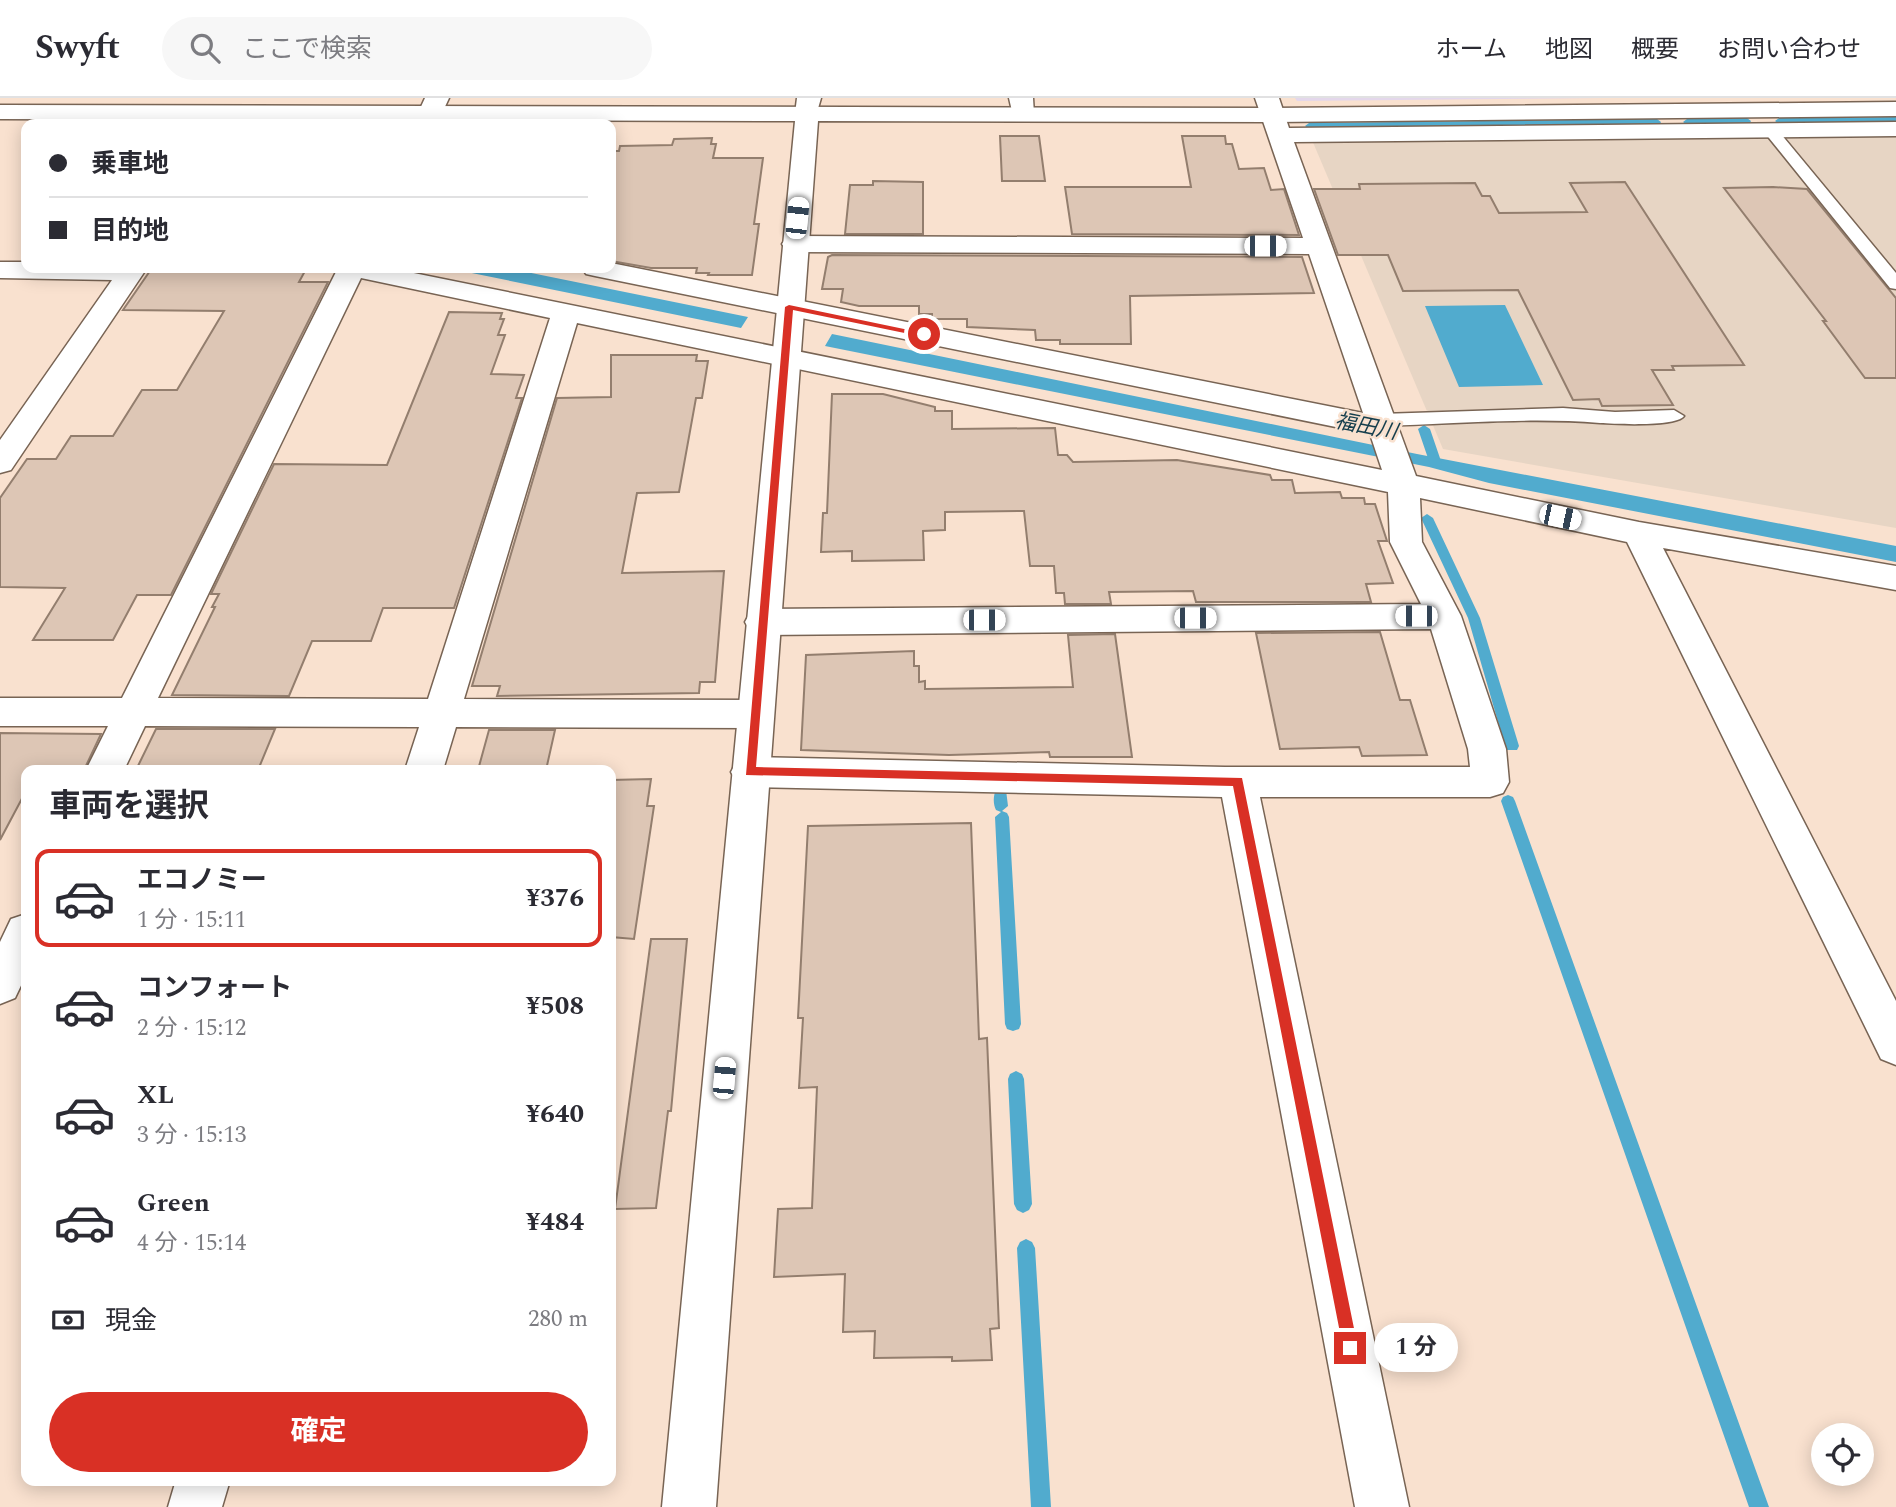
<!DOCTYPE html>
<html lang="ja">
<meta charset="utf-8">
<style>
:root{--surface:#fff;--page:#f7f7f7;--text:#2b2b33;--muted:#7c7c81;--line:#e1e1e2;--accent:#d93025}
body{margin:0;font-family:Spectral,"Noto Sans JP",serif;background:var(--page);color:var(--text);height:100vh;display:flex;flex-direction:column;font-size:26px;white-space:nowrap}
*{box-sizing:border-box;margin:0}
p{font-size:23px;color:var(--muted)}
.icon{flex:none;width:38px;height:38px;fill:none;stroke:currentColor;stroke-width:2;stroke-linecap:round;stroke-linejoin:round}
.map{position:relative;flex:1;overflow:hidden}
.drawer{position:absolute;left:21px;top:667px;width:595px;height:721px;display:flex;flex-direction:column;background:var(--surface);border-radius:14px;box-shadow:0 4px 18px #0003}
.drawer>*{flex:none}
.top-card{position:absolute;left:21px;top:21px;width:595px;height:154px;border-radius:14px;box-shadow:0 4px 18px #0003;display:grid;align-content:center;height:154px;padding:0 28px;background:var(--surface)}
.tools{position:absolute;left:1811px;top:1325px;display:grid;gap:14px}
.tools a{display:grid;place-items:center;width:63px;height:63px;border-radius:50%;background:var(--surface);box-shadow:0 4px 18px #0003;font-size:35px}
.end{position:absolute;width:32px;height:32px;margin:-16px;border:9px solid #d93025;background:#fff;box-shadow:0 0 0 4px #fff}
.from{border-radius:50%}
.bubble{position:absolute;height:49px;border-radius:24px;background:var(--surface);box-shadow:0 4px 18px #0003;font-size:23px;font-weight:700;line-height:49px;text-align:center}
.car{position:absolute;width:21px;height:42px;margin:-21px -10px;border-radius:9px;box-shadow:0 0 5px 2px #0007;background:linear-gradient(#fff 24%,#345 0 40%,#fff 0 76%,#345 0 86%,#fff 0)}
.top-card b{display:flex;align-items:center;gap:24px;height:66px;font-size:26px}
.top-card b+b{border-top:2px solid var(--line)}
.top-card i{width:18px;height:18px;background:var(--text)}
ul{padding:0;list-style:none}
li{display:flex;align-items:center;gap:21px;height:98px;margin:0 14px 10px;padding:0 14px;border:4px solid transparent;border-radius:14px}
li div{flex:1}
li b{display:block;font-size:26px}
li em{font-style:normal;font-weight:700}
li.selected{border-color:var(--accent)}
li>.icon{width:63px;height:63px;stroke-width:1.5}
h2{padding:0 28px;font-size:32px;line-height:84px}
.pay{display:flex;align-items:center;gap:18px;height:77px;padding:0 28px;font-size:26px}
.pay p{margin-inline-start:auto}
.primary-button{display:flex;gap:14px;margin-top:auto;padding:14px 28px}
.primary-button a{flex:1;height:80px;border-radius:42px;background:var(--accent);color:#fff;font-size:28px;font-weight:700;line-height:80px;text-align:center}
header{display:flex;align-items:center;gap:42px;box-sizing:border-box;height:98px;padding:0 35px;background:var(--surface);border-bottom:2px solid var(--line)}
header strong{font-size:33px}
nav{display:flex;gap:38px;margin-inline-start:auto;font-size:24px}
.search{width:490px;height:63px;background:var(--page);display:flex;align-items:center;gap:18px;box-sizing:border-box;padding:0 24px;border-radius:38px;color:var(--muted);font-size:26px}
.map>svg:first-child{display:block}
</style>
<header>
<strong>Swyft</strong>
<div class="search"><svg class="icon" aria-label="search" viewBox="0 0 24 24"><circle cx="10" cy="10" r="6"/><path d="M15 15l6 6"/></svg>ここで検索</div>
<nav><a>ホーム</a><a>地図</a><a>概要</a><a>お問い合わせ</a></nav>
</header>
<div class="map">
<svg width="1896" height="1409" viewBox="0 0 1896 1409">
<rect width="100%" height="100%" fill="#f9e1cf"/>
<path fill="#e3d7eb" d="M1295,0H1605L1297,3Z"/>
<path fill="#e7d5c4" d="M1896,36V430L1443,351L1312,42Z"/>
<path fill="#51abce" d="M447,170H507L748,219L741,230Z
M1505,207L1543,287L1459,289L1425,208Z
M832,236L1417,356L1896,448V464L1489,385L1429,369L825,248Z"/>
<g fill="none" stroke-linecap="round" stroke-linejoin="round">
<path fill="#51abce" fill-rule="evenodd" d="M1896,19V25L1779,26L1775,23L1779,20Z
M1747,20L1751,23L1750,25L1687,27L1683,24L1687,21Z
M1657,21L1661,24L1660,26L1309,31L1305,28L1309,25Z
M1424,327L1430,331L1442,366L1440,369H1432L1430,366L1418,331Z
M1427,416L1433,420L1480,520L1519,648L1517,652H1507L1505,648L1468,520L1421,420Z
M1001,690L1006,692L1008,708L1002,713L1007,715L1009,719L1021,926L1019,931L1013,933L1007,931L1005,926L995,719L1001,714L996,712C993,706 993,698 996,692Z
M1508,697L1513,699L1515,703L1769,1409H1749L1501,703L1503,699Z
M1016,973L1022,976L1024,981L1032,1106L1029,1112L1023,1115L1017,1112L1014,1106L1008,981L1010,976Z
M1026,1141L1032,1144L1035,1150L1051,1409H1031L1017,1150L1020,1144Z"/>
</g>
<path fill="#ddc6b5" stroke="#937e6e" stroke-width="2" d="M1000,38H1039L1045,83H1002Z
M1182,38H1225L1226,46H1232L1239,71L1264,70L1271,92L1284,91L1299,137L1072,136L1065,89H1191Z
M712,40L711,46H716L713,60H763L754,126H759L752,177H708L709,175H696L697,170H651L611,163V53H619L620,48L672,47L674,41Z
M873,83L923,84V136H845L850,87H873Z
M1625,84L1744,267L1672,268L1674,272H1652L1673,307L1602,308L1599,301L1573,302L1518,192L1403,193L1388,157H1338L1314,91H1360L1359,86L1475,85L1482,98H1490L1499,115L1587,114L1570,85Z
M1773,89L1807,91L1896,200V280H1865L1823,223H1826L1724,90Z
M832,157L1302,159L1314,195L1130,198L1131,246H1060V242H1036L1035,232L967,229V221H932V216H919V208H859L841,204L843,191H822L828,159Z
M152,170L305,173L299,184H328L171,497H137L113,542H33L65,490L0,489V400L27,361H56L71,338H113L142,292H177L224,213L123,212Z
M449,214L502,215L500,221H504L498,237H505L491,276L524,277L516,300H522L454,510H383L371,543H312L289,598L172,597L215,509H212L219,496H211L274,366L387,367Z
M611,257H697L696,263H708L702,300H696L679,394L637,395L622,475L724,473L715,584H700L699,595L497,598L500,588H472L557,300L611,299Z
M832,296H883L935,309V313H952V331L1055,330L1058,357H1067L1073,364L1177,362L1270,377L1272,382H1292L1295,395L1340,394L1342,400H1364L1365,406H1375L1387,443H1378L1393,485L1366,486L1371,504H1196L1193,493L1109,494L1111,506H1065L1064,495H1056L1054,468H1030L1024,413L945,414V432L923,433L924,462L852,463V453L821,454L823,415H827Z
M1380,534L1400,602H1410L1427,657L1362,658L1359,649L1280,651L1256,535Z
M1115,536L1132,659H1050L1049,654L949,657L801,652L806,557L914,553V568H919V584L925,583V591L1073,589L1068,537Z
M156,631H275L258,672H136Z
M489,632H555L546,672H478Z
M0,635L101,636L84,672H26V693L0,742Z
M651,681L647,708H654L634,841L611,839V682Z
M971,725L979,941L987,940L999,1230L990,1231L992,1262L952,1263V1259L874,1260L875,1233L843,1234L845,1176L774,1179L778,1111L812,1110L817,989L799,990L803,920H798L808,728Z
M651,841H687L671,1013H668L656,1110L615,1111Z"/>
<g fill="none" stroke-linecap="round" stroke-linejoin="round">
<defs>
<path id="lane" d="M1770,27L1775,29L1896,175V191L1890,190L1765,35V29Z
M1563,310L1615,314L1674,312L1684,318C1676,329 1616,326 1600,325C1528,319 1454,326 1381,328L1371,322L1381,316Z"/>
<path id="street" d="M425,0H449L437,26H413Z
M797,0H821L815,21H799L795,16Z
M1009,0H1033L1034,17L1030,22H1014Z
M1255,0H1279L1289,30L1896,24V38L1294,44L1416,378L1639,424L1896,468V492L1663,450L1896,903V967L1881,961L1627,444L1420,400L1422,444L1461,518L1506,651L1509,684L1503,695L1490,699H1260L1409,1409H1355L1222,699L750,689L737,685L731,674L737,663L750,659L1225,669H1470L1468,651L1431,531L762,537L750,533L745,524L750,515L762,511L1421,506L1390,444L1388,394L577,225L464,601L754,602L767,606L772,616L767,626L754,630L456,629L443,672H405L419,629L145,628L124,672H86L108,628H0V600H122L338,170H389L1382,372L1370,336L595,178L586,176L582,170H611V165L1363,315L1309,156L795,154L786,152L782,146L786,140L795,138L1303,140ZM361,180L550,220L428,601L158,600Z
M0,164H26V170H147L11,372L0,375V342L112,182L0,180Z
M26,816V877L15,900L0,906V844L11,821Z
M176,1382H230L222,1409H168Z"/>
<path id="secondary" d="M1896,4V18L1274,24L818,23L716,1409H662L795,23L0,21V7L1274,10Z"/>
</defs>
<use href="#lane" stroke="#786454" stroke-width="3"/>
<use href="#street" stroke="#786454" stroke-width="3"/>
<use href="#secondary" stroke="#786454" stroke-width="3"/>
<use href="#lane" fill="#fff" fill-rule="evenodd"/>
<use href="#street" fill="#fff" fill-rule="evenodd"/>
<use href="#secondary" fill="#fff" fill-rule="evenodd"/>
</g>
<path fill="#d93025" d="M789,207L928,236L924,239L793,212L756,669L1242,680L1358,1250L1356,1256L1350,1258L1343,1250L1233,688L746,677L785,209Z"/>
<g text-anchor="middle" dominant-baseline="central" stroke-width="5" stroke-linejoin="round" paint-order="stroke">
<g font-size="21" font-style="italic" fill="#153e4d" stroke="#f9e1cf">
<text transform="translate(1366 329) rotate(11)">福田川</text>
</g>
</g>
</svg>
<div class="tools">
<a><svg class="icon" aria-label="locate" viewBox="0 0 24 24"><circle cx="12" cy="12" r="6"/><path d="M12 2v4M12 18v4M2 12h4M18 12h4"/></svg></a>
</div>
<i class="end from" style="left:924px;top:236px"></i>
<i class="end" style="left:1350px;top:1250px"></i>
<div class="bubble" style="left:1374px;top:1225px;width:84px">1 分</div>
<i class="car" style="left:797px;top:120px;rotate:6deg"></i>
<i class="car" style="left:1265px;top:148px;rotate:90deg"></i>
<i class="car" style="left:1560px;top:419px;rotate:102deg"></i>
<i class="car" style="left:1416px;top:518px;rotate:270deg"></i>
<i class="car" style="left:1195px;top:520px;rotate:90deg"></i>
<i class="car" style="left:984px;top:522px;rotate:90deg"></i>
<i class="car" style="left:724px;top:980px;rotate:5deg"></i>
<div class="top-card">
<b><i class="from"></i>乗車地</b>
<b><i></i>目的地</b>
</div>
<section class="drawer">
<h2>車両を選択</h2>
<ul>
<li class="selected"><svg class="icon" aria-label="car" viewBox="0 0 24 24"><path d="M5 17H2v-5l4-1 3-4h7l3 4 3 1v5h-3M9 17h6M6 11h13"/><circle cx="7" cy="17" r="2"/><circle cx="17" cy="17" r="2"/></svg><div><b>エコノミー</b><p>1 分 · 15:11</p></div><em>¥376</em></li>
<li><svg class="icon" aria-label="car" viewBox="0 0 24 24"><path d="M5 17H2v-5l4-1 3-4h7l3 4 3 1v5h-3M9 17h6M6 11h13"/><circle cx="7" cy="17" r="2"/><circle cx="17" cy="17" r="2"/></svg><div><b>コンフォート</b><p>2 分 · 15:12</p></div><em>¥508</em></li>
<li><svg class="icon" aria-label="car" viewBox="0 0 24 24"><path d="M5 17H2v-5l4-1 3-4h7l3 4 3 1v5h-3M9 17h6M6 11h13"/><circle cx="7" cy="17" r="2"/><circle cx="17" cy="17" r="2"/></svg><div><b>XL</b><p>3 分 · 15:13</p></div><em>¥640</em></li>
<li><svg class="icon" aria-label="car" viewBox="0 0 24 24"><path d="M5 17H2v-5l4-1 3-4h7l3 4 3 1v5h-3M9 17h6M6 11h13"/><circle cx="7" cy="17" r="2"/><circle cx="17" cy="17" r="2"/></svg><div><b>Green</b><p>4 分 · 15:14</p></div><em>¥484</em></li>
</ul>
<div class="pay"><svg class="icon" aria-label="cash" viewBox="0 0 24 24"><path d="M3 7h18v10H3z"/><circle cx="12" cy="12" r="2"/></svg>現金<p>280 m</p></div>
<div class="primary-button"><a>確定</a></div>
</section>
</div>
